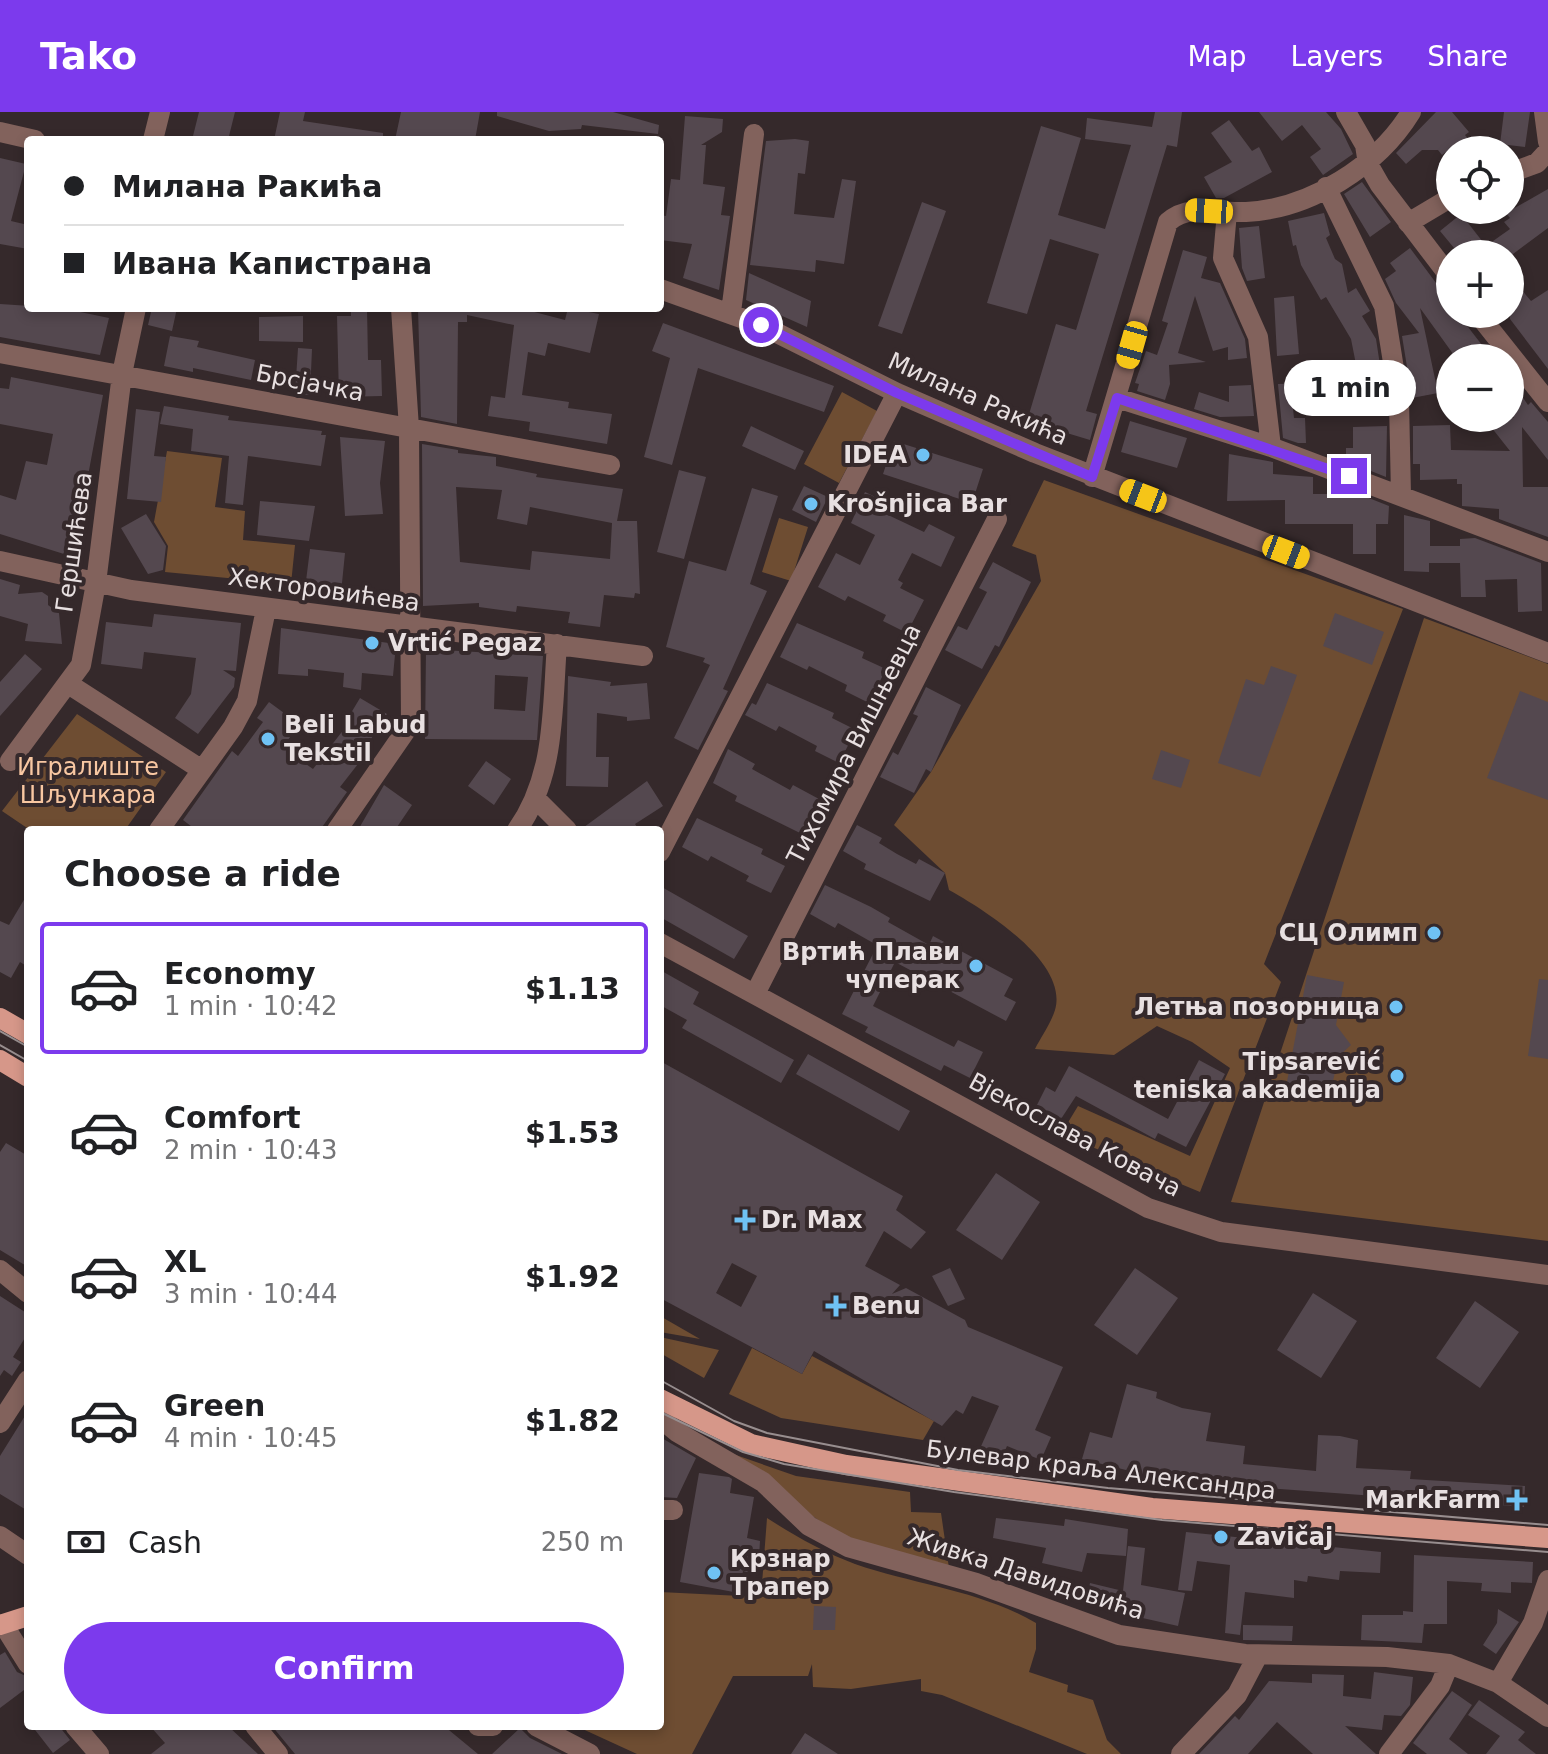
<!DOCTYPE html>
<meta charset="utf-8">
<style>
:root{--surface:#fff;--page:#f6f6f6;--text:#202124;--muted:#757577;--line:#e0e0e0;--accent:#7c3aed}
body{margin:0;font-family:"DejaVu Sans",sans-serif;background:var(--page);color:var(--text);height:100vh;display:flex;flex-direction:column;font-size:30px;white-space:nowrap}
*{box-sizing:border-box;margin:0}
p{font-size:26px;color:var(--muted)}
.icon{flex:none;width:44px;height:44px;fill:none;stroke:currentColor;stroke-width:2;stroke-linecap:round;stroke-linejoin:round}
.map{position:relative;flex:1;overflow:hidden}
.details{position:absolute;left:24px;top:714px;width:640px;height:904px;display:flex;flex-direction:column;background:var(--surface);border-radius:8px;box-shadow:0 4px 12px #0003}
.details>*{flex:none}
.top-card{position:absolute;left:24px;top:24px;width:640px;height:176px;border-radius:8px;box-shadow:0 4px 12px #0003;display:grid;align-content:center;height:176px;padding:0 40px;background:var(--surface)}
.fabs{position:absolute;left:1436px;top:24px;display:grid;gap:16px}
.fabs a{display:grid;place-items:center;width:88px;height:88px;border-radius:50%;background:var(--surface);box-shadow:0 4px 12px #0003;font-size:40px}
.end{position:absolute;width:36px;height:36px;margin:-18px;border:10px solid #7c3aed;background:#fff;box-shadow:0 0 0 4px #fff}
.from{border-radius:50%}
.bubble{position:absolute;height:56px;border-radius:28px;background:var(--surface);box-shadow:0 4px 12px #0003;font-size:26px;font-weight:700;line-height:56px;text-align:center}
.car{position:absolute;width:24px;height:48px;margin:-24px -12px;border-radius:10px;box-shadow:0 0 6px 2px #0007;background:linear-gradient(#f5c518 24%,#345 0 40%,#f5c518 0 76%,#345 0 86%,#f5c518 0)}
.top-card b{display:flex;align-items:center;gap:28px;height:76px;font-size:30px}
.top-card b+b{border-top:2px solid var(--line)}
.top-card i{width:20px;height:20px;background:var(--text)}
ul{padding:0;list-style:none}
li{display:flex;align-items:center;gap:24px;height:132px;margin:0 16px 12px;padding:0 24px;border:4px solid transparent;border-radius:8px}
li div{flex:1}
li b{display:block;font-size:30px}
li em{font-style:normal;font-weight:700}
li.active{border-color:var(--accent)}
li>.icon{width:72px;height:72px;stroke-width:1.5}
h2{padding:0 40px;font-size:36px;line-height:96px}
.pay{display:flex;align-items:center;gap:20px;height:88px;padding:0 40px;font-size:30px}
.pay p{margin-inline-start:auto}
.cta{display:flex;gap:16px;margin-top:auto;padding:16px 40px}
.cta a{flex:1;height:92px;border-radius:48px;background:var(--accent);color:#fff;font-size:32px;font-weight:700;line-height:92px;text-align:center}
header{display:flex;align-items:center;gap:48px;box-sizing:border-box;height:112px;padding:0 40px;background:var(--accent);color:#fff}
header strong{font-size:38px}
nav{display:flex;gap:44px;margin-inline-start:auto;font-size:28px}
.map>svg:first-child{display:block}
</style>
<header>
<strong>Tako</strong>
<nav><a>Map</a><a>Layers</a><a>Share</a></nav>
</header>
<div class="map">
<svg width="1548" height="1642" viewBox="0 0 1548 1642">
<rect width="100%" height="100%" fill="#35292b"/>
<path fill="#6e4d32" d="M842,280L877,299L839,371L804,352Z
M167,339L222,346L215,395L245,399L243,428L295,433L291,472L165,460L168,434L154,410Z
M1044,368L1403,497L1264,852L1281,870L1200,1080L1061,1022L1078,994L1190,1044L1230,956L1192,930L1157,914L1114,943L1035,937C1041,925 1051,911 1055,898C1069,850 983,797 949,778L945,761L894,713L931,660L1041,469L1036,443L1012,434Z
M779,406L808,415L791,469L762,460Z
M1424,506L1548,552V1129L1231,1090Z
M77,602L166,660L125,718H30L2,699Z
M660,1204L700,1227L660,1220Z
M660,1225L719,1238L704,1266L660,1241Z
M752,1236L802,1262L812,1244L934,1309L923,1328L781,1306L729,1282Z
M710,1334L796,1364L910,1380L911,1400L941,1401L949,1456L849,1429Z
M767,1406C795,1424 823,1440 855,1452C916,1473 979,1478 1036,1511V1537L1029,1560L1068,1573L1067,1580L1093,1588L1107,1628L1121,1642H1087L942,1583L921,1579V1567L851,1577L813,1575L812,1552L808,1564H733L692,1642H637L576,1614H660V1480L761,1485Z"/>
<path fill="#54484f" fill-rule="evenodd" d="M199,0H235L228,28H192Z
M280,0H305L303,9L383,21V28H274Z
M401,0H480L475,28H395Z
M497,0H613L659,13L658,22L582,13L581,17L549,19L497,4Z
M1155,0H1182L1177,35L1167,33L1086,299L1097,302L1090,328L1027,309L1056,212L1076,218L1099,142L1050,127L1027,202L987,191L1041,14L1081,26L1058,103L1105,117L1131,33L1085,27L1087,6L1152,15Z
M1259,0H1326L1341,17L1353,42L1323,63L1310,45L1321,37L1302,13L1282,29Z
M1436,0H1452L1469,20L1465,23L1477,38H1448L1442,43L1438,38H1422L1406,52L1396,41Z
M1504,0H1530L1525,35L1500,32Z
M685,4L723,7L722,20L701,33H706L703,72L725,75L721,103L730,104L719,178L683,166L692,132L660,128V103L666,104L671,67L680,68Z
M1229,8L1252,39L1259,35L1272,60L1224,86H1216L1204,65L1232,50L1211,21Z
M795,27L809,29L805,62L798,61L794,102L834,106L842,67L856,69L844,152L816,148L815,160L750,153L766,29Z
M0,46L26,52L11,109L28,113V137L0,132Z
M1362,70L1391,110L1370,125L1344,82Z
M1548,77V116L1513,142H1459L1440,119L1461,102L1486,134L1510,117L1504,110L1510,106L1506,101Z
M922,90L946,99L902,222L878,214Z
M1324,101L1330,123L1326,126L1335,147L1342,152L1348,181L1356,176L1370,199L1362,204L1376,227L1384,279L1362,283L1351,227L1326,185L1321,188L1301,153L1296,133L1293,134L1288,109Z
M1259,114L1265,166L1247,169L1242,156L1239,116Z
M1410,136L1445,183L1450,202H1458L1492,246H1456L1420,196L1438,281L1412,286L1402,224L1419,221L1396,191L1385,167L1396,159L1390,151Z
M1183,138L1207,145L1201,166L1220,171L1245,227L1247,246L1228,248V235L1213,239L1195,184L1178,241L1206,250L1169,253L1170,272L1165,288L1137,279L1139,272L1135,271L1146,239L1157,243L1168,211L1162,209Z
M749,161L811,189L807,215L746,188Z
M1510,164L1531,189L1548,178V257L1510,207Z
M1294,184L1299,242L1277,244L1274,186Z
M0,192L61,196L109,206L100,243L0,225Z
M152,196H177L172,219L148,213Z
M351,196H367L368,248H381L382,284L339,285L337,204H351Z
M418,196H519L565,208L568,196L599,202L590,241L548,231L545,244L528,240L522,283L569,290L568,296L612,302L607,332L529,319L530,310L488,304L491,284L505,286L514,213L467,203V210H458L457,312L421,305Z
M303,204V230L259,229V205Z
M663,211L834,274L824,300L698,256L672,353L644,345L670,246L652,239Z
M170,224L199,229L197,235L255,248L251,268L193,256V260L164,254Z
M298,236L312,237L310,283L295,282Z
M11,265L103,283L85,380L92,382L85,423L68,420L64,442L0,422V383L16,388L26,349L47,353L53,322L0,312V276L9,277Z
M1510,267L1528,293L1531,290L1548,310V348L1522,315L1523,375H1548V425L1499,407V397L1462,394V372H1457V367L1420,368V352H1413V314L1450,313L1451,338L1510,339L1484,306H1514L1510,301Z
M1304,271L1305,294L1293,297L1294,306H1305L1306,331H1298L1283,326L1278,272Z
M1251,273L1254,304L1220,305L1194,297L1199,280L1229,290V274Z
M164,294L229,304L228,308L322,319L321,323H326L321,354L248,344L243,393L225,391L229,344L191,339L193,317L160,312Z
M136,297L160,300L154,344L166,345L161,390L127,387Z
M1130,309L1187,326L1177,356L1121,340Z
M751,314L804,339L795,358L742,334Z
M1387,314L1386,365L1346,349V336H1353V315Z
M340,325L385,329L380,371L383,402L345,404Z
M894,329L983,357L972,391L883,362Z
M422,332L458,338V341L496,345V354L537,362L536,365L623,377L617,409H637L640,482L635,481L634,486L604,483L600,515L568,511L570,500L517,494L516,500L479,495V491L423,494ZM456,375L502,378L497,407L527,413L530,395L612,411L610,447L532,439L530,458L460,450Z
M1229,342L1273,350V362L1313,365V382H1346V377L1389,394L1388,412H1376V442H1353V412H1285V388L1227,389Z
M679,358L706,365L684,447L657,440Z
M804,374L828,385L816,410L792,398Z
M752,376L778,384L750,472L767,479L723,577L728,579L698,638L674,626L710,553L703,550L705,546L666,535L689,449L726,459Z
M865,380L890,392L886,402L924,420L929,412L955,425L941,455L912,441L898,468L903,471L900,476L924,488L907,521L883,509L886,503L848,484L845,489L818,475L836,441L860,453L875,423L851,411Z
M260,389L315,394L309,429L257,423Z
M146,402L166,434L163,458L148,462L121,416Z
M1404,403L1430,409V434H1460V427L1475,426L1541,451L1542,499L1518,500L1517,467L1485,468L1486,485H1461L1460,451H1429V460L1404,459Z
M310,437L345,441L341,481L305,477Z
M993,450L1031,470L999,535L995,533L982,557L945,538L958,514L967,518L987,480L979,476Z
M0,467L20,473L18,482L42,480L48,484V493L59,501L62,532L25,529L28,512L0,504Z
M1335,501L1384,520L1372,553L1323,534Z
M154,502L241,511L236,559L223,558L235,566L234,575L198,622L175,606L191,582L196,546L144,540L142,557L101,552L106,510L152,515Z
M797,511L864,540L862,546L886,557L869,591L845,579L847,573L809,554L807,558L780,545Z
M281,516L396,532L393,564L362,561L361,578L343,575L344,561L308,557V564L278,562Z
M426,537L543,544L537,628L425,627ZM495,563L528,565L525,599L494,597Z
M25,542L42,557L0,604V570Z
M1271,554L1297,563L1260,665L1218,651L1246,567L1264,573Z
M568,564L611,570L610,574L647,571L650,607L627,609V605L597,601L596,645H609L608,675L566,674Z
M767,571L834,601L832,606L856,618L839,651L815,639L817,634L779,614L776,619L745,603L752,591L756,593Z
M926,575L961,593L931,660L926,657L914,681L880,665L893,640L898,643L918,604L913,602Z
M1520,579L1548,590V688L1487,666Z
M360,586L387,602L362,641L365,643L340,675L347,680L320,718H196L183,708L232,639L238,644L263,610L257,606L269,590L299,612L288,628L295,633L289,640L313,657L348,612L345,611Z
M728,637L755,652L752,657L790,678L793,673L819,687L800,721L735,689L737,684L713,671Z
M1161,638L1190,648L1181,676L1152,667Z
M486,649L511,667L494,693L468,674Z
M647,669L663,694L635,712L639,718H580Z
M384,673L412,693L395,718H358Z
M697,706L763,737L761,742L785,754L771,781L746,769L749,764L711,744L708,749L682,735Z
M857,713L882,726L879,731L897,742L916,752L919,747L945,761L930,789L864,757L866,752L843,739Z
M825,773L871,795L890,806L888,810L929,833L933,824L1013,867L1004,884L1016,890L1006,909L895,850L873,894L954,935L958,928L983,940L970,966L944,953L941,959L865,920L868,915L842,902L875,838L873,836L875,832L838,811L835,816L810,802Z
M660,774L748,824L734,847L660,805Z
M28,781V855L20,850L11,866L0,860V809L9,813Z
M660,858L699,880L693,892L794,948L781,971L682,916L687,908L660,893Z
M1307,863L1344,870L1336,913L1351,933L1339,944L1330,981L1286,975Z
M1539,867L1548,868V947L1528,944Z
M808,942L910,999L899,1019L796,962Z
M1199,948L1225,962L1186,1035L1158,1021L1155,1027L1076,984L1061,1007L1037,993L1046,975L1055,980L1069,954L1168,1007Z
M660,949L903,1084L896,1098L926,1120L911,1137L884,1119L865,1154L900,1173L892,1182L906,1176L965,1208L968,1215L1063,1255L1035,1318L1051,1325L1041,1348L1007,1334L1000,1350L978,1341L999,1294L972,1284L963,1302L956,1298L942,1314L814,1239L802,1262L660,1186ZM732,1151L757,1164L741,1195L716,1181Z
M6,1031L28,1044V1155L0,1138V1040Z
M996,1061L1040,1090L1002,1148L956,1118Z
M950,1156L965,1187L948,1194L932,1164Z
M1135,1156L1178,1186L1137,1243L1094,1213Z
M1313,1181L1357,1209L1321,1266L1277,1238Z
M0,1184L28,1202V1221L13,1245L21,1250L12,1264L4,1258L0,1264Z
M1475,1189L1519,1220L1480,1276L1436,1246Z
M1127,1272L1157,1280L1156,1286L1182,1296L1211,1301L1206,1329L1245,1334L1243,1352L1316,1359L1318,1323L1340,1324L1358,1328L1356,1356L1411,1359L1410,1367L1525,1374L1524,1395L1213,1372L1163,1364L1162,1367L1082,1347L1090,1320L1112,1326Z
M28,1299V1399L0,1382V1344Z
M660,1325L696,1346L677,1386L660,1385Z
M699,1361L729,1365L732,1367L730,1381L754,1385L747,1426L760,1429L759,1445L755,1462L743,1459L739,1481L680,1470Z
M996,1406L1064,1414L1065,1407L1128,1417L1126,1444L1087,1441L1082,1460L1042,1451L1046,1436L993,1426Z
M1186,1420L1381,1440L1380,1461L1340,1459L1339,1468L1308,1464L1307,1470L1294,1468V1486L1245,1480L1240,1523L1225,1521L1230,1453L1197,1449L1192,1479L1178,1478Z
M1128,1434L1145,1436L1141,1473L1185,1481L1178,1514L1085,1493L1090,1471L1123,1479Z
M1414,1443L1533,1450L1532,1471L1511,1470V1481L1481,1479L1482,1471L1447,1469V1512H1424L1422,1531L1361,1528L1362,1503H1403V1499L1413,1500Z
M814,1494L836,1495L835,1518H813Z
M1498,1497L1519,1510L1496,1542L1483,1533L1497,1511Z
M1243,1513L1293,1514L1292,1529L1243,1528Z
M5,1540L17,1560L28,1565V1575L0,1596V1543Z
M1374,1560L1413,1565L1410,1593L1401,1604L1384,1603L1382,1618L1345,1614L1376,1642H1313L1277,1610L1248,1642H1199L1235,1604L1239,1608L1269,1569L1312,1571V1562L1344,1563L1343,1584L1371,1587Z
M1452,1579L1472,1593L1449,1627L1468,1642H1427L1413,1631Z
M1479,1588L1525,1620L1518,1628L1536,1642H1486L1500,1624L1468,1603Z
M32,1614H59L70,1628L53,1641Z
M150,1614H228L258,1642H151L165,1631Z
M272,1614H444L478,1642H295Z
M520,1616L530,1626L562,1642H492Z
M805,1621L838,1642H791Z"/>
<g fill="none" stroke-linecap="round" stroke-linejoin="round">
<path stroke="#82625c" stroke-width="20" d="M1346,0L1365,33L1368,52L1380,73L1450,165
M1544,0L1548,30
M0,20L35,28
M153,28L160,0
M1510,61L1537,51L1548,39
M1326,75L1384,194L1399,288L1401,384
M1227,100L1223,146L1258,225L1271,335
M1408,111L1450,86
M660,177L761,213L897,281L1035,341L1548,541
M731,200L754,22
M1478,202L1548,290
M0,241L610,353
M1117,286L1271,335L1548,440
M1092,365L1168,110C1189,91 1220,101 1246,100C1310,97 1378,54 1411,0
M0,449L131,478L643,544
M70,573L202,658
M10,649L81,553L96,471L122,262L136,196
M537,688L567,718
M159,718L233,615L247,589L266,497
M337,718L411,611L409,316L401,196
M517,718C556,663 552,597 557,532
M660,740L897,281
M660,831L1148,1096L1221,1120L1548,1163
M756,880L997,407
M0,1158L28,1181
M660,1306L677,1320L763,1370L809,1414L848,1435L976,1471L1119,1523L1245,1542L1387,1545L1449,1552L1498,1571L1548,1605
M0,1311L28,1268
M660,1398H673
M0,1424L28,1443
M3,1512L28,1552
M1498,1571L1533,1511L1548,1468
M75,1614L99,1642
M255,1614L278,1642
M478,1614H493
M536,1614L590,1642
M1181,1642L1237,1583L1258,1543
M1389,1642L1440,1574L1449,1552"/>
<path stroke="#d69789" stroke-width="20" d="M0,906L28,922
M0,948L28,965
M660,1287L751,1332L846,1353L1152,1396L1548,1426
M0,1513L28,1504"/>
<path stroke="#988e8f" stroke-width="2" d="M0,919L28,935
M0,933L28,949
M660,1268L734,1309L767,1321L958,1358L1108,1376L1548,1413
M660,1300L743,1340L784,1352L954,1380L1162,1408L1548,1440"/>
</g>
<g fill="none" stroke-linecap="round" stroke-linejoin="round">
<path stroke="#7c3aed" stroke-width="10" d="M761,213L897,281L1092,365L1117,286L1349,364"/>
</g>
<g fill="#6fc2f4" stroke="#35292b" stroke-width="3">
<circle cx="923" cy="343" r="8"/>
<circle cx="811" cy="392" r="8"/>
<circle cx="372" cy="531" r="8"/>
<circle cx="268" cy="627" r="8"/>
<circle cx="1434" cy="821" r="8"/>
<circle cx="976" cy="854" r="8"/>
<circle cx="1396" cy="895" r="8"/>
<circle cx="1397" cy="964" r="8"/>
<path d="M741 1096h8v8h8v8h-8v8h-8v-8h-8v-8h8z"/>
<path d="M832 1182h8v8h8v8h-8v8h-8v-8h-8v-8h8z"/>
<path d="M1513 1376h8v8h8v8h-8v8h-8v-8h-8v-8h8z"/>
<circle cx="1221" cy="1425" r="8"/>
<circle cx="714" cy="1461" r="8"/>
</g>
<g text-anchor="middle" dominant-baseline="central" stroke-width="8" stroke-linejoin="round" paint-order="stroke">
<g font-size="24" fill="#e8e0e1" stroke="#35292b">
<text transform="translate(310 271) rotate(11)">Брсјачка</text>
<text transform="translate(978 287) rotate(24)">Милана Ракића</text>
<text transform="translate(74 430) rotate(-82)">Гершићева</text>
<text transform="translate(324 478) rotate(8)">Хекторовићева</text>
<text transform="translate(854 632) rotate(-63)">Тихомира Вишњевца</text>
<text transform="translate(1075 1023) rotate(28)">Вјекослава Ковача</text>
<text transform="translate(1101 1358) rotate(7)">Булевар краља Александра</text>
<text transform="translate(1026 1462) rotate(18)">Живка Давидовића</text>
</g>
<g font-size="24" font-weight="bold" fill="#e8e0e1" stroke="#35292b" text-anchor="start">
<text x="907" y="343" text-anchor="end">IDEA</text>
<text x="827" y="392">Krošnjica Bar</text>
<text x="388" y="531">Vrtić Pegaz</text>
<text x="284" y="613">Beli Labud<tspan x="284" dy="28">Tekstil</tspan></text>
<text x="1418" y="821" text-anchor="end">СЦ Олимп</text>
<text x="960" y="840" text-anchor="end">Вртић Плави<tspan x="960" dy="28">чуперак</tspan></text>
<text x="1380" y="895" text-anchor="end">Летња позорница</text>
<text x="1381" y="950" text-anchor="end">Tipsarević<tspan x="1381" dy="28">teniska akademija</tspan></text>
<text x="761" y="1108">Dr. Max</text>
<text x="852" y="1194">Benu</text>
<text x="1501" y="1388" text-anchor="end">MarkFarm</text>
<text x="1237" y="1425">Zavičaj</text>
<text x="730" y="1447">Крзнар<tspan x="730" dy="28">Трапер</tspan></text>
</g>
<g font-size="24" fill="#f8c7a2" stroke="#35292b">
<text x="88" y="655">Игралиште<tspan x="88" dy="28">Шљункара</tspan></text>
</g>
</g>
</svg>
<div class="fabs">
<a><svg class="icon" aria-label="locate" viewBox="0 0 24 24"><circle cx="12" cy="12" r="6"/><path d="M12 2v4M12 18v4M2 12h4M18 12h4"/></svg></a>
<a>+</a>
<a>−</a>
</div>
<i class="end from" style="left:761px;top:213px"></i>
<i class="end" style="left:1349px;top:364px"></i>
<div class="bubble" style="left:1284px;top:248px;width:132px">1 min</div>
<i class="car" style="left:1209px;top:99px;rotate:273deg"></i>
<i class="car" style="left:1132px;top:233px;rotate:196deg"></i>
<i class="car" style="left:1143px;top:384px;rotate:291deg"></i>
<i class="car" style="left:1286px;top:440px;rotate:111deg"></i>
<div class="top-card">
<b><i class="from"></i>Милана Ракића</b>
<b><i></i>Ивана Капистрана</b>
</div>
<section class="details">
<h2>Choose a ride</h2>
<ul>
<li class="active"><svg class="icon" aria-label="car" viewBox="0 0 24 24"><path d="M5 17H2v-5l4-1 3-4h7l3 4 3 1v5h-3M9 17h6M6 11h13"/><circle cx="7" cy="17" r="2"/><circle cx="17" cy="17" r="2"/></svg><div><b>Economy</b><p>1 min · 10:42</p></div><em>$1.13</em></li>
<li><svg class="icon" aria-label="car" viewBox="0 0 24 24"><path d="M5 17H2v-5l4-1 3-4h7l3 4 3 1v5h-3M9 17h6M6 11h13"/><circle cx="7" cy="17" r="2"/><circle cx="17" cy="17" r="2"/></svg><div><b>Comfort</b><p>2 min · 10:43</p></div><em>$1.53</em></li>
<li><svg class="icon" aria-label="car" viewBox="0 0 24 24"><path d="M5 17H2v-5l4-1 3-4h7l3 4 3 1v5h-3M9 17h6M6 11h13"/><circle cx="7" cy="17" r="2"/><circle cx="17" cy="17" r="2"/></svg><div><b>XL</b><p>3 min · 10:44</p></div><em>$1.92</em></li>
<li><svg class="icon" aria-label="car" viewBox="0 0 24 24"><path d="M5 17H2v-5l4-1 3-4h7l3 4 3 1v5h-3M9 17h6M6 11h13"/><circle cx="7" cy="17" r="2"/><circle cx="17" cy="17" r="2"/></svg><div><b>Green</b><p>4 min · 10:45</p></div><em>$1.82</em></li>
</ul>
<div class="pay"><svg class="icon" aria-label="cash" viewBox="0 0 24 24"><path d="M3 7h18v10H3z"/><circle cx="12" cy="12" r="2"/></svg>Cash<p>250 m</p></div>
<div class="cta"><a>Confirm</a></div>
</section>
</div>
